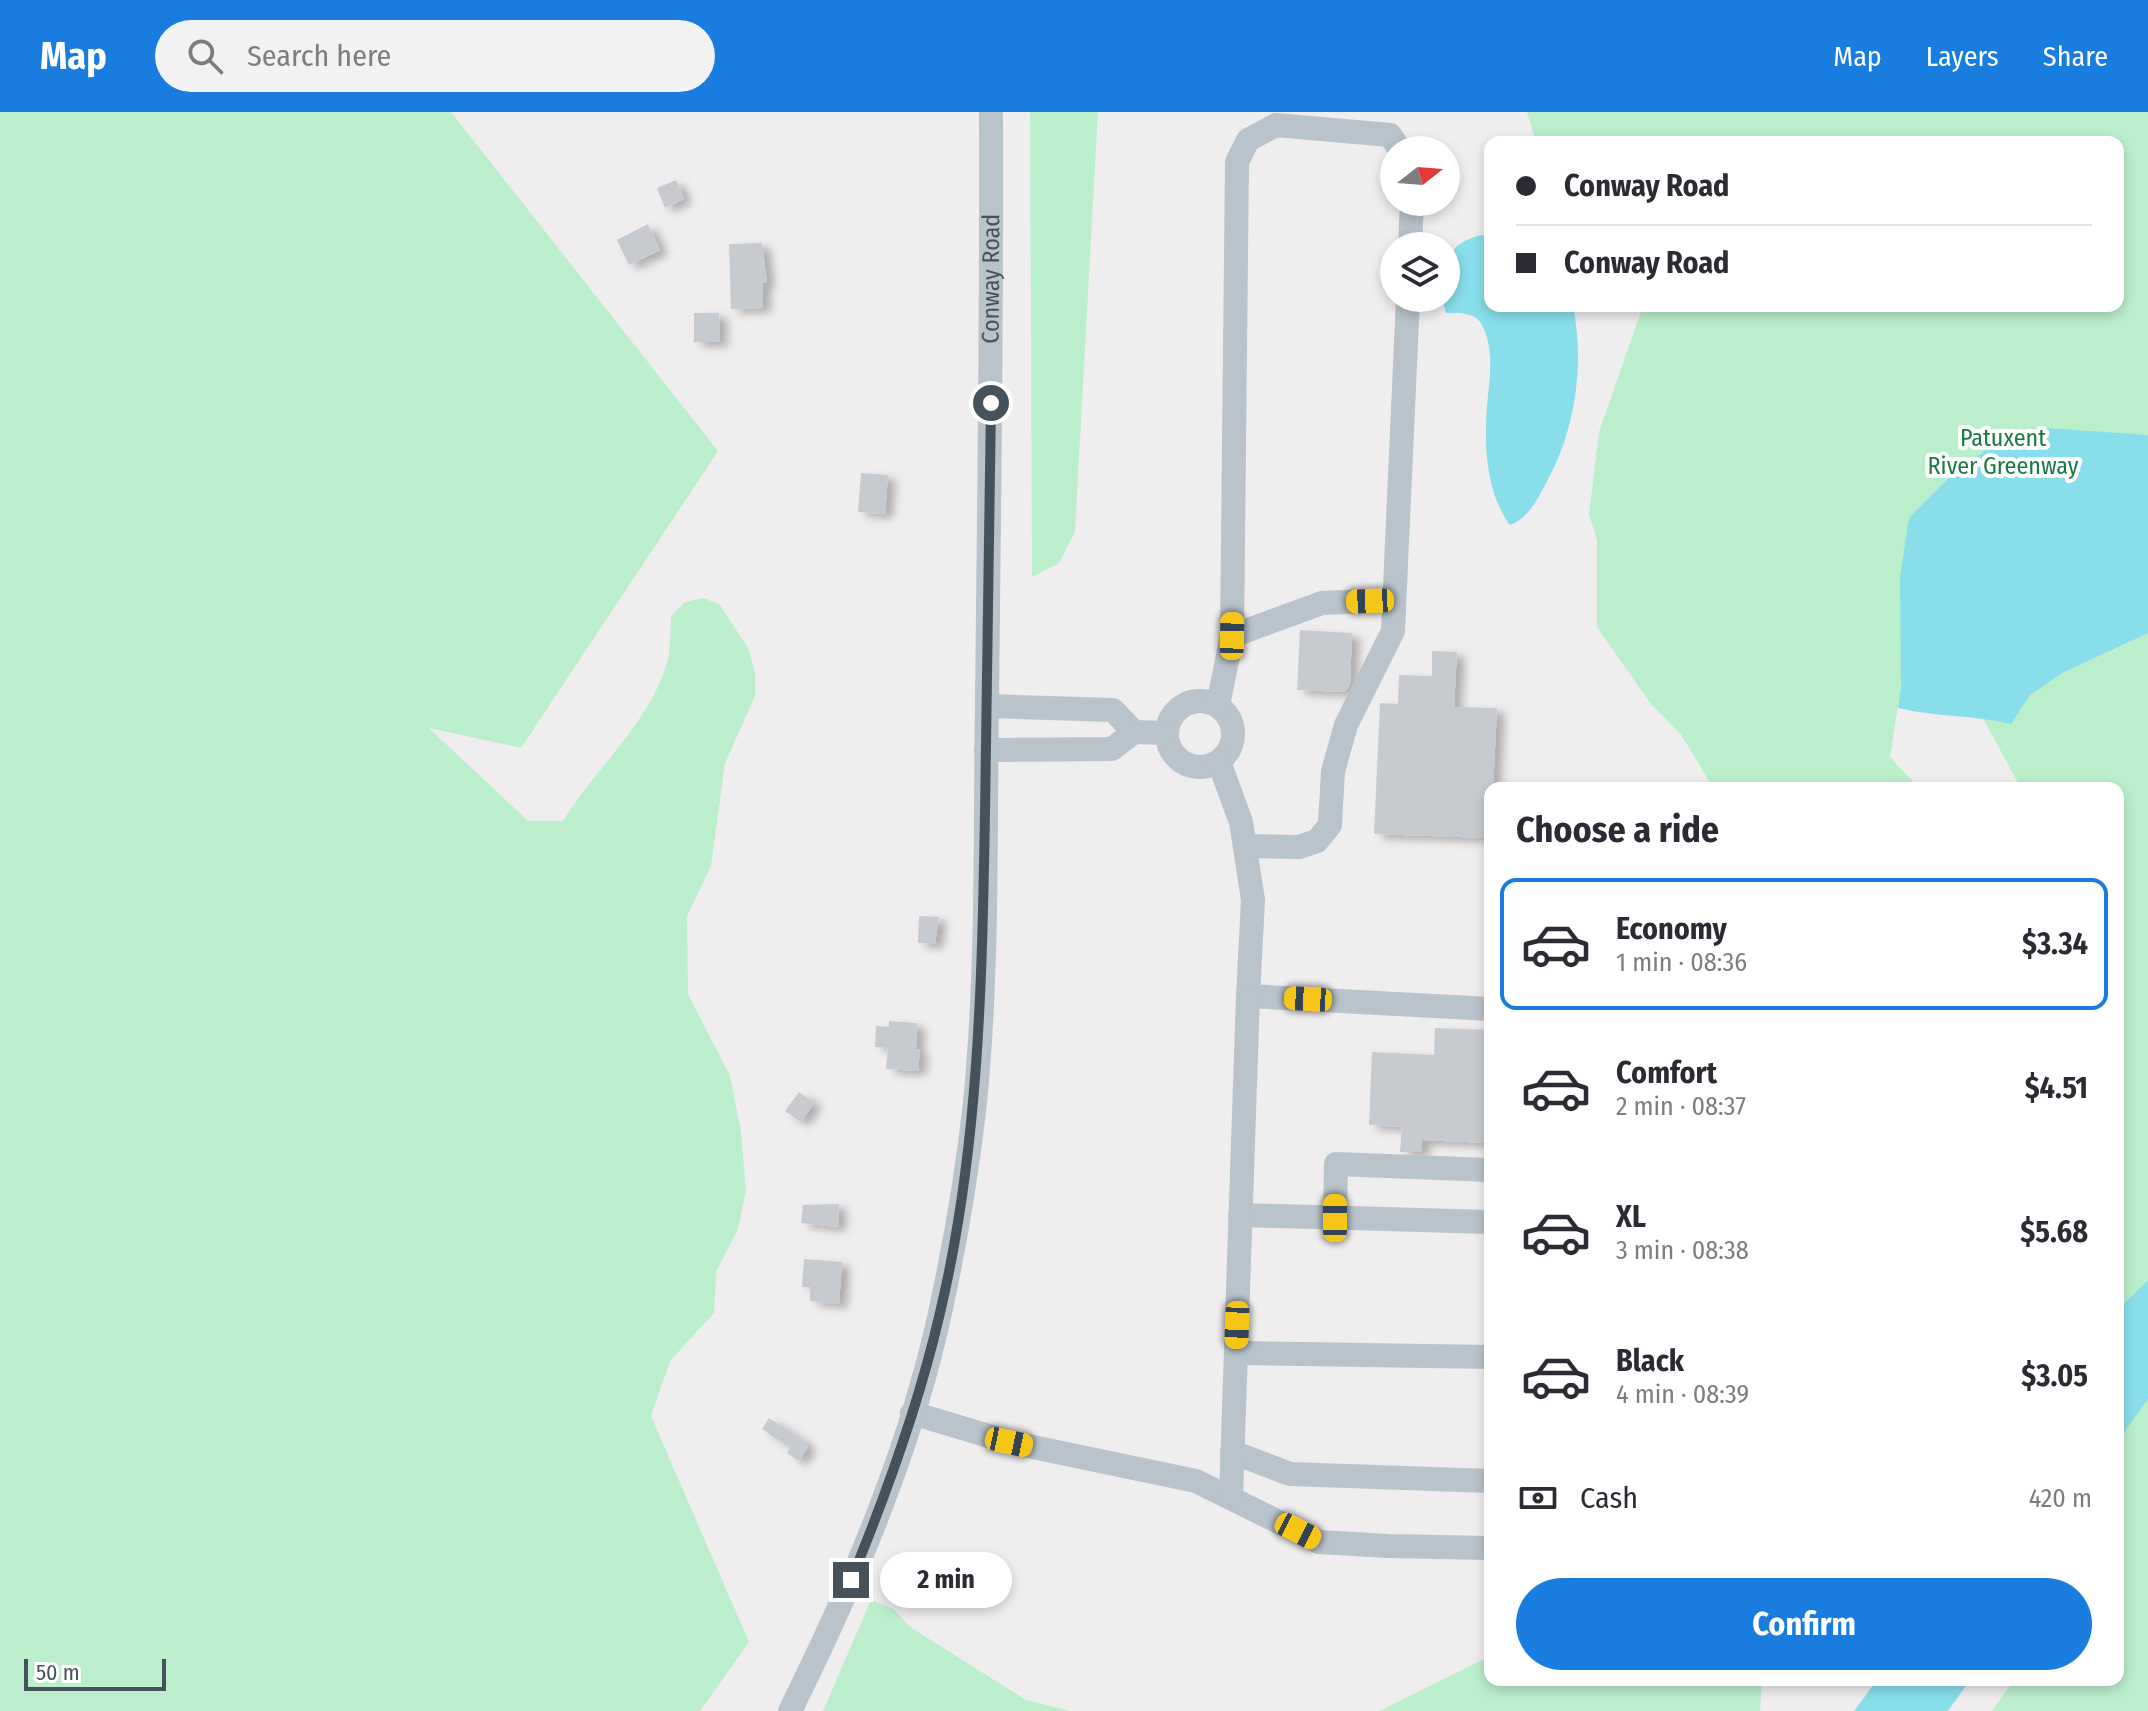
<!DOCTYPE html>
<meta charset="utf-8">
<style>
:root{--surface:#fff;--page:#f2f2f3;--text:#2b2b33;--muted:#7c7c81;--line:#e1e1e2;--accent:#197ddf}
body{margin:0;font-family:"Fira Sans Condensed",sans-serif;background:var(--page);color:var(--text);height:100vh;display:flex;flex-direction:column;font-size:30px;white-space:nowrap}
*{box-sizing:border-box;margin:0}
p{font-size:26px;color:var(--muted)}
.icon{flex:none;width:44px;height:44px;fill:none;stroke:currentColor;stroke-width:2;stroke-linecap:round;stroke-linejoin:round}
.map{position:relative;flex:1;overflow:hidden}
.drawer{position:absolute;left:1484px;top:670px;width:640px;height:904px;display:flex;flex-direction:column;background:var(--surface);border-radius:16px;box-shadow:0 4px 12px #0003}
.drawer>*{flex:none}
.top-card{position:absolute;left:1484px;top:24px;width:640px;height:176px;border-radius:16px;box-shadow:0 4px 12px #0003;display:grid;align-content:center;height:176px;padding:0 32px;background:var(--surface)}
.needle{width:52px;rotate:73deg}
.tools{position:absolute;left:1380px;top:24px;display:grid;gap:16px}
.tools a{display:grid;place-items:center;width:80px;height:80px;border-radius:50%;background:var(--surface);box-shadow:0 4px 12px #0003;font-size:40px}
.scale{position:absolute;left:24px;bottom:20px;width:142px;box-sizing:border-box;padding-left:8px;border:4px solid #46525b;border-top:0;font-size:22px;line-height:28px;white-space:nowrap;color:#46525b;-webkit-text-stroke:6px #fff;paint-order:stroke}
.end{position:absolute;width:36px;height:36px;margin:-18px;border:10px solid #46525b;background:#fff;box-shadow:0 0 0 4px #fff}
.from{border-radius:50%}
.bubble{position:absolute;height:56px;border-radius:28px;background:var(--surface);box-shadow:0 4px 12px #0003;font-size:26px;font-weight:700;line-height:56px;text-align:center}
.car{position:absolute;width:24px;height:48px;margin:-24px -12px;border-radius:10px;box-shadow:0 0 6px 2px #0007;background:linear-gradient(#f5c518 24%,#345 0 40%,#f5c518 0 76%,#345 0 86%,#f5c518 0)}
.top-card b{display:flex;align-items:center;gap:28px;height:76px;font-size:30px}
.top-card b+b{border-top:2px solid var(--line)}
.top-card i{width:20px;height:20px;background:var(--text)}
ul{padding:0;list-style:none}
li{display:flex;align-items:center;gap:24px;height:132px;margin:0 16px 12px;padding:0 16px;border:4px solid transparent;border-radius:16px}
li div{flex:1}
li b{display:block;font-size:30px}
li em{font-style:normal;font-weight:700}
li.active{border-color:var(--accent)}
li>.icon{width:72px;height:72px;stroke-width:1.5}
h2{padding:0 32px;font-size:36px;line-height:96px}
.pay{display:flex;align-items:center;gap:20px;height:88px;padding:0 32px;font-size:30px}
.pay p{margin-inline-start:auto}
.cta{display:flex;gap:16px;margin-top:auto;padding:16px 32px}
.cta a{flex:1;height:92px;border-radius:48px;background:var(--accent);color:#fff;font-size:32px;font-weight:700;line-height:92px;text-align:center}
header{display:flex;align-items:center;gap:48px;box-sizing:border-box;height:112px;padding:0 40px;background:var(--accent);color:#fff}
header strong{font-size:38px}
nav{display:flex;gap:44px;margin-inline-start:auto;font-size:28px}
.search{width:560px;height:72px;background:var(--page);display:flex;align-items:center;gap:20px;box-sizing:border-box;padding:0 28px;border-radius:44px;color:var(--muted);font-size:30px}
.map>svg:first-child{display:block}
</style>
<header>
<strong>Map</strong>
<div class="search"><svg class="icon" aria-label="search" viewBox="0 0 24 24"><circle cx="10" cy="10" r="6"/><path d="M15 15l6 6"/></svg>Search here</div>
<nav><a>Map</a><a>Layers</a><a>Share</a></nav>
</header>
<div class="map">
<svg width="2148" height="1599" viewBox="0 0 2148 1599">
<defs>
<filter id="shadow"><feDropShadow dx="8" dy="4.5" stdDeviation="4" flood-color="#0004"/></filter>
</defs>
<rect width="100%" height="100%" fill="#f0edee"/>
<path fill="#bbeecb" d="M0,0H451L718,339L521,636L429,616L528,709H563C596,655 652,609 668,547C671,534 670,518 671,504L685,490L704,486L720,493L748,536L755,560V584L725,651L711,754L687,804L688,882L730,964L741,1020L746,1079L738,1117L716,1160L714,1201L670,1249L651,1304L749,1530L700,1599H0Z
M1030,0H1098L1075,419L1059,451L1032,465Z
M1527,0H2148V1168L2118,1197V676H2021L1902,459L1901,574L1890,645L1919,676H1713L1682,624L1651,592L1597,515V428L1589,402L1599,320L1643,194H2118V30H1536Z
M2148,1287V1599H1992L2014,1568H2118V1329Z
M871,1488L894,1497L910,1515L1026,1588L1070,1599H823Z
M1490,1544V1568H1762L1760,1599H1379Z"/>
<path fill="#88deeb" d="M1481,123L1490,124V194H1573C1585,253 1575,321 1545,373C1536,390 1528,406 1510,413C1486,381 1484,334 1487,295C1489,269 1495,241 1483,215C1477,200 1460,201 1446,201L1442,186H1446C1446,152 1443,133 1481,123Z
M2045,316L2148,323V521L2062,561L2030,583L2011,612C1973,603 1935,605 1898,596L1901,574L1900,466L1909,406L1952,363L1993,333Z
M2148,1168V1287L2118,1329V1197Z
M1877,1568H1970L1948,1599H1854Z"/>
<path fill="#c7cbd0" filter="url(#shadow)" d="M676,68L684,87L665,96L657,76Z
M648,112L660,138L629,153L617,128Z
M762,131L767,171H763V196L731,197L729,132Z
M694,201H719L720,230H694Z
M861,361L888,363L885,402L858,400Z
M1300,518L1352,521L1350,572L1345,580L1297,578Z
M1432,539L1457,540L1454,595L1497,596L1493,676H1490V726L1374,722L1380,591L1398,592L1399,563L1432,564Z
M919,804L939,805L935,832L918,831Z
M889,909L917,911L916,937H920L918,959L886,957L888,936L875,935L876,914L889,915Z
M1435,916L1490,918V1031L1422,1028V1040H1400L1402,1015L1369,1013L1372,940L1434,943Z
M799,980L814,991L801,1010L785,999Z
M839,1092L838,1115L801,1111L803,1093Z
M804,1147L842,1150L839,1192L810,1189V1175H802Z
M769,1306L806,1330L804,1332L808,1335L799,1349L787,1341L790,1336L762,1317Z"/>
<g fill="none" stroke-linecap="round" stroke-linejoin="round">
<g stroke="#b9c3cb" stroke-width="24">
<path d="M1410,134L1412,90"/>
<path d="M1232,524L1322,491L1394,488"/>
<circle cx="1200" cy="622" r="33"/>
<path d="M1218,593L1232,524L1237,50L1248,28L1276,13L1390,23L1400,38"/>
<path d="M987,594L1113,598L1134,620"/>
<path d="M986,638L1112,637L1134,620L1167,621"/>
<path d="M1219,650L1241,710L1253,788L1248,884L1490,897"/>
<path d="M1245,734L1299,735L1317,729L1330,713L1333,659L1346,613L1393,519L1408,186"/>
<path d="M1240,1103L1490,1110"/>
<path d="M1335,1106L1336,1052L1490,1058"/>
<path d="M1236,1241L1490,1245"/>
<path d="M912,1301L1009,1330L1196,1369L1319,1430L1388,1434L1490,1436"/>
<path d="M1232,1340L1290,1362L1490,1369"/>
<path d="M1231,1385L1248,884"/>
<path id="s1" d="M790,1599C852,1474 910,1339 940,1201C955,1132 967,1062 975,991C988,859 985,723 987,590C989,393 992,197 991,0"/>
</g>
</g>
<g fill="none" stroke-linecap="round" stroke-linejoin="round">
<path stroke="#46525b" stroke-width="10" d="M851,1468C886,1383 918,1295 939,1205C979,1040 982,870 985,701C987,564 989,428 991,291"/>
</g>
<g text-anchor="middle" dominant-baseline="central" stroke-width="8" stroke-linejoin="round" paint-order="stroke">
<g font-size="24" fill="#46525b" stroke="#fff">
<text stroke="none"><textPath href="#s1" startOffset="1464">Conway Road</textPath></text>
</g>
<g font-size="24" fill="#177c42" stroke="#fff">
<text x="2003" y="326">Patuxent<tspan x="2003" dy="28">River Greenway</tspan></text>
</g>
</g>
</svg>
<div class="tools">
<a><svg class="needle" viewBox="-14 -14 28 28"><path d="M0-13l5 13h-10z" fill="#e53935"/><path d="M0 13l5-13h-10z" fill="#7c7c81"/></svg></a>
<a><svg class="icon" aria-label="layers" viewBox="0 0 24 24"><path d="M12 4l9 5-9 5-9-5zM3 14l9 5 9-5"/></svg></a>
</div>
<div class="scale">50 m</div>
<i class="end from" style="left:991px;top:291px"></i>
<i class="end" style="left:851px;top:1468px"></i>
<div class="bubble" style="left:880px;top:1440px;width:132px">2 min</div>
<i class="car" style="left:1370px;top:489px;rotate:268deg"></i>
<i class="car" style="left:1232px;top:524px;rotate:1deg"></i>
<i class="car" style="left:1308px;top:887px;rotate:273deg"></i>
<i class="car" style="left:1335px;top:1106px;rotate:0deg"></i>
<i class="car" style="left:1237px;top:1213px;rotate:182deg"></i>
<i class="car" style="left:1009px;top:1330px;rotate:102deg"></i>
<i class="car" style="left:1298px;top:1419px;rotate:117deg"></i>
<div class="top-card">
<b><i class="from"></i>Conway Road</b>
<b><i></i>Conway Road</b>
</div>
<section class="drawer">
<h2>Choose a ride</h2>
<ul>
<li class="active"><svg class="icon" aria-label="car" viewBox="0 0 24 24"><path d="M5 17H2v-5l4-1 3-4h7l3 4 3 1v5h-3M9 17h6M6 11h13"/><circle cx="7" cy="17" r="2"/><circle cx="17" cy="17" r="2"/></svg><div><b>Economy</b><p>1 min · 08:36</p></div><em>$3.34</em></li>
<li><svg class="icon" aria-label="car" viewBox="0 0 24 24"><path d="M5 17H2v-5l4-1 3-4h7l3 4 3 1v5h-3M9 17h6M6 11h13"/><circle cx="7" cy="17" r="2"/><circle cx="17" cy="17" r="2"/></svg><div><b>Comfort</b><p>2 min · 08:37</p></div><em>$4.51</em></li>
<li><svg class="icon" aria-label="car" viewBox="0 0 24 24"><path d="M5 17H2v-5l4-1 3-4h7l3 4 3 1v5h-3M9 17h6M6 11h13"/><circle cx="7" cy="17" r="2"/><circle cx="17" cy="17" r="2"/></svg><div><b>XL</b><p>3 min · 08:38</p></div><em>$5.68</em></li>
<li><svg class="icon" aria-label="car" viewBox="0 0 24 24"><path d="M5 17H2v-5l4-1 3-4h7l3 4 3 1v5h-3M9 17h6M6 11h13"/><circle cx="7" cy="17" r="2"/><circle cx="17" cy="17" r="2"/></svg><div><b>Black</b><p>4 min · 08:39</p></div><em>$3.05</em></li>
</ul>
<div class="pay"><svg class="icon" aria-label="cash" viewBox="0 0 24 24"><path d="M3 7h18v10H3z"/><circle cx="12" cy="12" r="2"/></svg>Cash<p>420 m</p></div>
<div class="cta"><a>Confirm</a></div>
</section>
</div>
